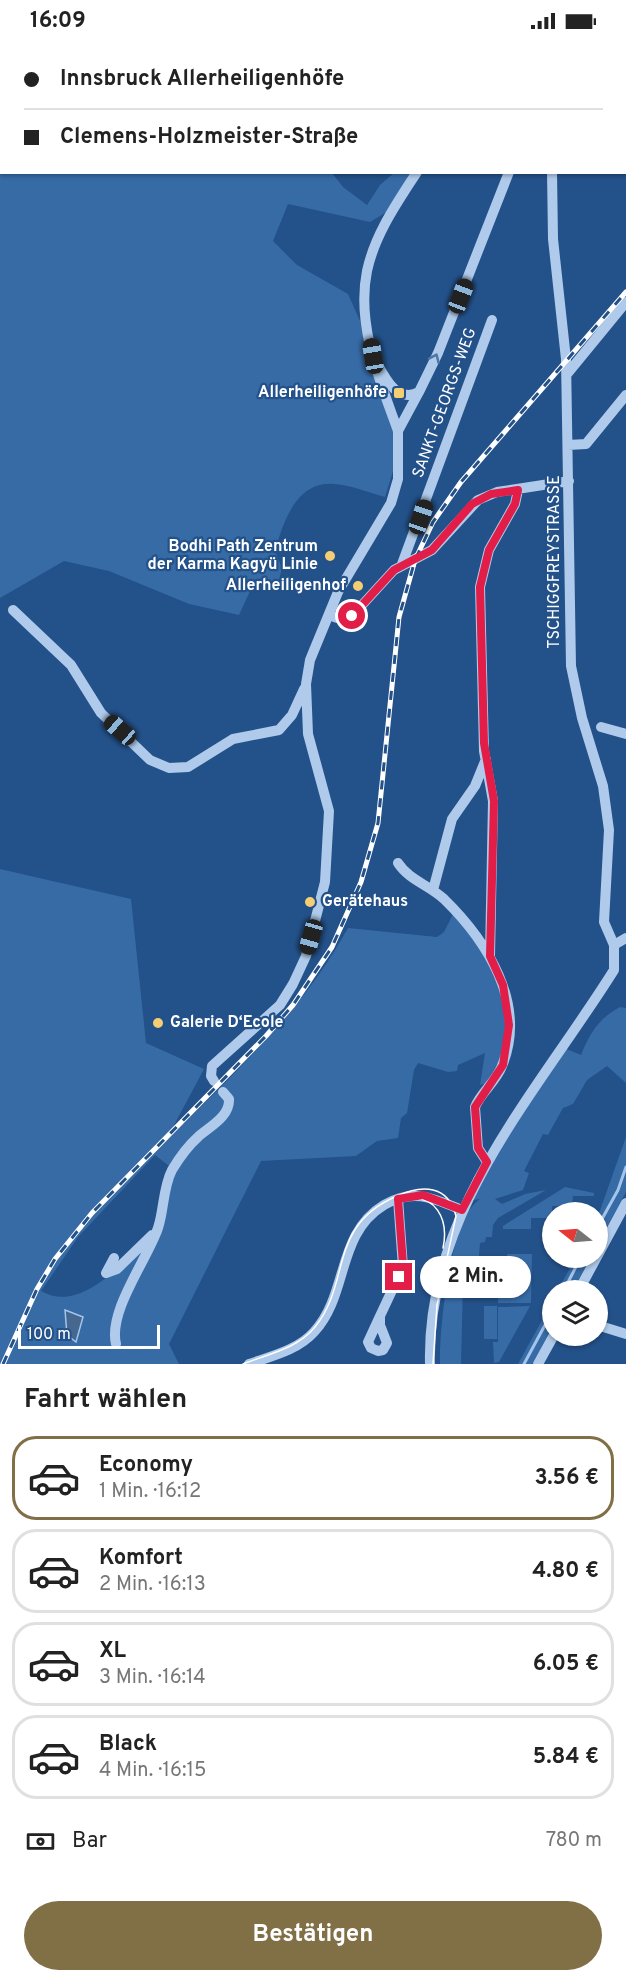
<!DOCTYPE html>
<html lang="de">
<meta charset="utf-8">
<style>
:root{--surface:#fff;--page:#f6f6f6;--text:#222;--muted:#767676;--line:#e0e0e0;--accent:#816f46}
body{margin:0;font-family:Overpass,sans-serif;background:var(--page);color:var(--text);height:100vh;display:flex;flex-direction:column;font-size:22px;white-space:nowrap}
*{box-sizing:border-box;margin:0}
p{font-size:20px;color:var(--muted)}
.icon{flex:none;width:33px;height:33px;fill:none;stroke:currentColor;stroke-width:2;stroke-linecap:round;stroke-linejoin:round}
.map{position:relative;height:1322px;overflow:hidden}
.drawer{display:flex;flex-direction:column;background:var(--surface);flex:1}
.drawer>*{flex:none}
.guide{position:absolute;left:0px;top:0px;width:627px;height:132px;box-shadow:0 2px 4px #0004;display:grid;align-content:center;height:132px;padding:0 24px;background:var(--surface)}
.needle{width:39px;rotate:287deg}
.fabs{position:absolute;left:542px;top:1160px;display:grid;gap:12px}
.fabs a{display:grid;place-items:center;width:66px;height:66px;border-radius:50%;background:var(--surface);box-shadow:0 2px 4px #0004;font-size:30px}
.scale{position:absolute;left:18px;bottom:15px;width:142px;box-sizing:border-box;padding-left:6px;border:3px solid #fff;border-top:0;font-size:16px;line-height:21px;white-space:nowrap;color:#fff;-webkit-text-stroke:4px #235189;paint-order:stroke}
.end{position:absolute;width:27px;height:27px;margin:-14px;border:8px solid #e11d48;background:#fff;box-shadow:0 0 0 3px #fff}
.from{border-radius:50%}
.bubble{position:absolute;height:42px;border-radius:21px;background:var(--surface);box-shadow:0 2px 4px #0004;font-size:20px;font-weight:700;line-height:42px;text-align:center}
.car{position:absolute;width:18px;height:36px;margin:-18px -9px;border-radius:8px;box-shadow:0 0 4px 2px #0007;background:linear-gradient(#222 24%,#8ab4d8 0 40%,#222 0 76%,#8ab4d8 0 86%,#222 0)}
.guide b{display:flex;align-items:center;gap:21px;height:57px;font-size:22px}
.guide b+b{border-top:2px solid var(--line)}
.guide i{width:15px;height:15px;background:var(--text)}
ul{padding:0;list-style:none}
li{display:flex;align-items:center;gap:18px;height:84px;margin:0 12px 9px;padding:0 12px;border:3px solid var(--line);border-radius:24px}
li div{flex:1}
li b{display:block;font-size:22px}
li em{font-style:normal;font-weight:700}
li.active{border-color:var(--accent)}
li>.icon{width:54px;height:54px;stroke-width:1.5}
h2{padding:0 24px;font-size:27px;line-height:72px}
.pay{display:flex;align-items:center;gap:15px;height:66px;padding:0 24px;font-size:22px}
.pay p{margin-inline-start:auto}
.cta{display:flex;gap:12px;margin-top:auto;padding:12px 24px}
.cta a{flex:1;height:69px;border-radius:36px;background:var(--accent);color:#fff;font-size:24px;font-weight:700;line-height:69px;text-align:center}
.status{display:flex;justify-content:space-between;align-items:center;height:42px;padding:0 30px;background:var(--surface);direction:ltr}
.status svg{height:16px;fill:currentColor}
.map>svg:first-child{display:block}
</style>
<div class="status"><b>16:09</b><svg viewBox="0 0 49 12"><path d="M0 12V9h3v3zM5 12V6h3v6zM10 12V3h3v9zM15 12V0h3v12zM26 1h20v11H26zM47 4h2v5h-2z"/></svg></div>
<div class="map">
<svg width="626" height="1322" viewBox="0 0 626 1322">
<rect width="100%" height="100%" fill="#235189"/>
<path fill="#376ba6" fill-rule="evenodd" d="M0,124L2,130L332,131L343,145L367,163L380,143L394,131H412L390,168L370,180L288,162L273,199L297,223L348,252L360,279L369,321L394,390L393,429L385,455C370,451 351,443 335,442C296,438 283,481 275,509L282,526L277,546L251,547L239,573L189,562L109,529L64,519L0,556Z
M0,827L131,857L146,1001L204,1027L165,1100C232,1033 302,970 348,886L437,895L444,890L455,868L490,914L509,983L495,1039L480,1043L485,1011L458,1023L457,1029L448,1030L418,1021L414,1028L407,1071L401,1076L398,1096L377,1099L356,1114L261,1119L169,1302L179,1322H0ZM155,1113L173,1127C168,1145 167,1169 158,1185C155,1193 145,1200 139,1205C115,1229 77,1270 41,1249L78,1195Z
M620,965L626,966V1041L607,1024L587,1038L573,1062L563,1066L548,1093L543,1092L524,1129L529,1131L523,1148L495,1157L502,1162L525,1152L546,1148L498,1176L493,1183L492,1195H486L485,1200L480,1201L479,1214H474V1230H467L466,1241H463L461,1322H440C439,1287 450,1176 480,1157L474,1158L471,1148L564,1006L581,1013C590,991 599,976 620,965Z
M626,1095V1150L597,1203V1177Z
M565,1145L594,1151V1154H573L572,1164H552V1176H531V1187H503V1184Z
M507,1212H532L531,1261H498V1227H506Z
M576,1215H591L573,1248H558Z
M552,1260V1286L532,1322H518Z
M484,1264H497V1297H484Z
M530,1264L499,1320L494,1321L493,1300H498V1265Z"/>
<path fill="#46678f" stroke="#a3c5eb" stroke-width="1.5" d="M65,1268L83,1275L76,1300L67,1293Z"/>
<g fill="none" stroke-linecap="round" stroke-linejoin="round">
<path stroke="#a3c5eb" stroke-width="3" d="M597,1186L618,1148L626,1125
M564,1248L581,1215
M524,1322L552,1270"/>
<path stroke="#afcaea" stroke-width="10" d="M79,2L81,0
M384,2L387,0
M455,2V0
M561,2V0
M0,121H2
M373,314C383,331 395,363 419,350L438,311L509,130
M567,332L626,260
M398,389C380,339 356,283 367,229C375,192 397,161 417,130
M568,403L586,402L626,353
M402,522L492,278
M13,568L71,623L101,671L150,718L169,726L188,725L233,697L279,688L292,673L304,647
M334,575L344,578L352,574L394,528L432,508L478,458L497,450L569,439
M601,685L626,692
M398,821C409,838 429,843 444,857C486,898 528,962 502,1024C496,1040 481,1050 475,1065L478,1106L487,1120
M433,848L452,777L475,744L486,717
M614,903L626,896
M490,914L493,759L484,709L480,545L489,508L515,462L518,448
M214,1039L211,1034L212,1024L280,963L293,942L306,914L325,840L329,769L308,692L306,642L310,618L338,550L391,461L398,437V389L419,350
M114,1216L106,1231L117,1227L152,1193
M579,1248L626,1161
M380,1274L403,1225L398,1157
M380,1274V1283L387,1301L383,1308L378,1309L371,1306L368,1300Z
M597,1283L626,1292
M116,1302C108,1269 147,1218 158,1186C164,1168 163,1145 172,1128C178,1118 189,1103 198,1095C209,1085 230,1075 229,1057L223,1050
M249,1322C272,1314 298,1308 314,1290C349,1252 336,1192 384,1163C413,1146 433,1156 462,1168
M430,1322C426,1168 537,1051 614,928V903L604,880L609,788L603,744L582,676L571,624L566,317L553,197L552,130
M538,1322L554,1293"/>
<path stroke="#fff" stroke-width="1.5" d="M402,1158C436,1149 449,1178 443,1206
M243,1322C268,1312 297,1307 315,1285C352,1239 327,1184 397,1154C408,1149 421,1145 433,1148C446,1151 453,1162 456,1174L437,1263L433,1322"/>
<defs>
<path id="rail" d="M3,1322L37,1247L55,1217L92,1171L266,994L293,963L332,905L361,840L378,781L399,575L415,518L433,480L461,440L626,250"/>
</defs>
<use href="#rail" stroke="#fff" stroke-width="5"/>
<use href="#rail" stroke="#235189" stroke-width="3" stroke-dasharray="9" stroke-linecap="butt"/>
</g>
<defs><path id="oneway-chevron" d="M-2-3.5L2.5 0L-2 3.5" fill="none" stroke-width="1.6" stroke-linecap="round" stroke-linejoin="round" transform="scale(1.5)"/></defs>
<use stroke="#4d75a6" href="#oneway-chevron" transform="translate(435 316) rotate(-66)"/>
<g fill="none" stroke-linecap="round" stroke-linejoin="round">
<path stroke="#e11d48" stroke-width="8" d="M352,574L394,528L432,508L472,462L491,452L518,448L515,462L489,508L480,545L484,701L494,759L490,914L503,943L509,983L503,1023L475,1065L478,1106L487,1120L462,1168L423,1153L398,1157L403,1222L399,1235"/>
</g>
<g fill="#f5cd72" stroke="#235189" stroke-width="2">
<rect x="393" y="345" width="12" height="12" rx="3"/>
<circle cx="330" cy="514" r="6"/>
<circle cx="358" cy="544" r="6"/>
<circle cx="310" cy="860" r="6"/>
<circle cx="158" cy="981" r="6"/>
</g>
<g text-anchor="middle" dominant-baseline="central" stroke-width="4.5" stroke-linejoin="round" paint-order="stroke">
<g font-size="16" font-weight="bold" fill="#fff" stroke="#235189" text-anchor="end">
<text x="387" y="351">Allerheiligenhöfe</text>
<text x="318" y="505">Bodhi Path Zentrum<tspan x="318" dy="18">der Karma Kagyü Linie</tspan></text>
<text x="346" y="544">Allerheiligenhof</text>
<text x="322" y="860" text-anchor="start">Gerätehaus</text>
<text x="170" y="981" text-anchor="start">Galerie D‘Ecole</text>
</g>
<g font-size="16" fill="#fff" stroke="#235189">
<text transform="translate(445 361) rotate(-70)">SANKT-GEORGS-WEG</text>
<text transform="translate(555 520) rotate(-90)">TSCHIGGFREYSTRASSE</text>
</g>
</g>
</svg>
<div class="fabs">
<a><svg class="needle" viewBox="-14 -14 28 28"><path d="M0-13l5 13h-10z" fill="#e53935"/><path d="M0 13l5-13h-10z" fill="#767676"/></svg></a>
<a><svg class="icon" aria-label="layers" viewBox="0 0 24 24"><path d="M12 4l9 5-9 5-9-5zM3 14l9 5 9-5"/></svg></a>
</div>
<div class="scale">100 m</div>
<i class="end from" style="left:352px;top:574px"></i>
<i class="end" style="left:399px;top:1235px"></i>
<div class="bubble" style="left:420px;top:1214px;width:111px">2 Min.</div>
<i class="car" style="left:461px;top:254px;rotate:21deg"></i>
<i class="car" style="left:373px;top:314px;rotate:351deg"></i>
<i class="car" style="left:421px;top:475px;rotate:19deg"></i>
<i class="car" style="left:120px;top:688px;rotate:311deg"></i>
<i class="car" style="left:311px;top:895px;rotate:196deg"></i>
<div class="guide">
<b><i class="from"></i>Innsbruck Allerheiligenhöfe</b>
<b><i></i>Clemens-Holzmeister-Straße</b>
</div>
</div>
<section class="drawer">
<h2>Fahrt wählen</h2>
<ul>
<li class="active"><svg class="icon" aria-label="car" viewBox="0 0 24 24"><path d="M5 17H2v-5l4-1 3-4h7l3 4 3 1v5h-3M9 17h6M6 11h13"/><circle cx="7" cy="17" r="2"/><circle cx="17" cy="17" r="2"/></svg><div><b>Economy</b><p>1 Min. · 16:12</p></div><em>3.56 €</em></li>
<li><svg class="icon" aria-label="car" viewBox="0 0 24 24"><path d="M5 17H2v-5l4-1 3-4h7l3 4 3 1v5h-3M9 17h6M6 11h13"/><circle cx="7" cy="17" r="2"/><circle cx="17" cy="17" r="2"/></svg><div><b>Komfort</b><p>2 Min. · 16:13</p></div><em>4.80 €</em></li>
<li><svg class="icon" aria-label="car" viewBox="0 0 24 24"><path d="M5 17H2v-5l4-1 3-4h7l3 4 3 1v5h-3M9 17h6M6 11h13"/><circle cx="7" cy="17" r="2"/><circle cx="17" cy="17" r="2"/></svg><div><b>XL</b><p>3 Min. · 16:14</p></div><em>6.05 €</em></li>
<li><svg class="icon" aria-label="car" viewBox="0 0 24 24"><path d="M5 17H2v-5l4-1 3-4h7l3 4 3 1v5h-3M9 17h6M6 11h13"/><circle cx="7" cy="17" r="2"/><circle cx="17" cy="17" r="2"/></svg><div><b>Black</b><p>4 Min. · 16:15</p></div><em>5.84 €</em></li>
</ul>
<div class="pay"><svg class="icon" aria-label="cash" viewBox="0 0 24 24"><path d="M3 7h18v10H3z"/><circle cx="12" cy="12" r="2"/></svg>Bar<p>780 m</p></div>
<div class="cta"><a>Bestätigen</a></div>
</section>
